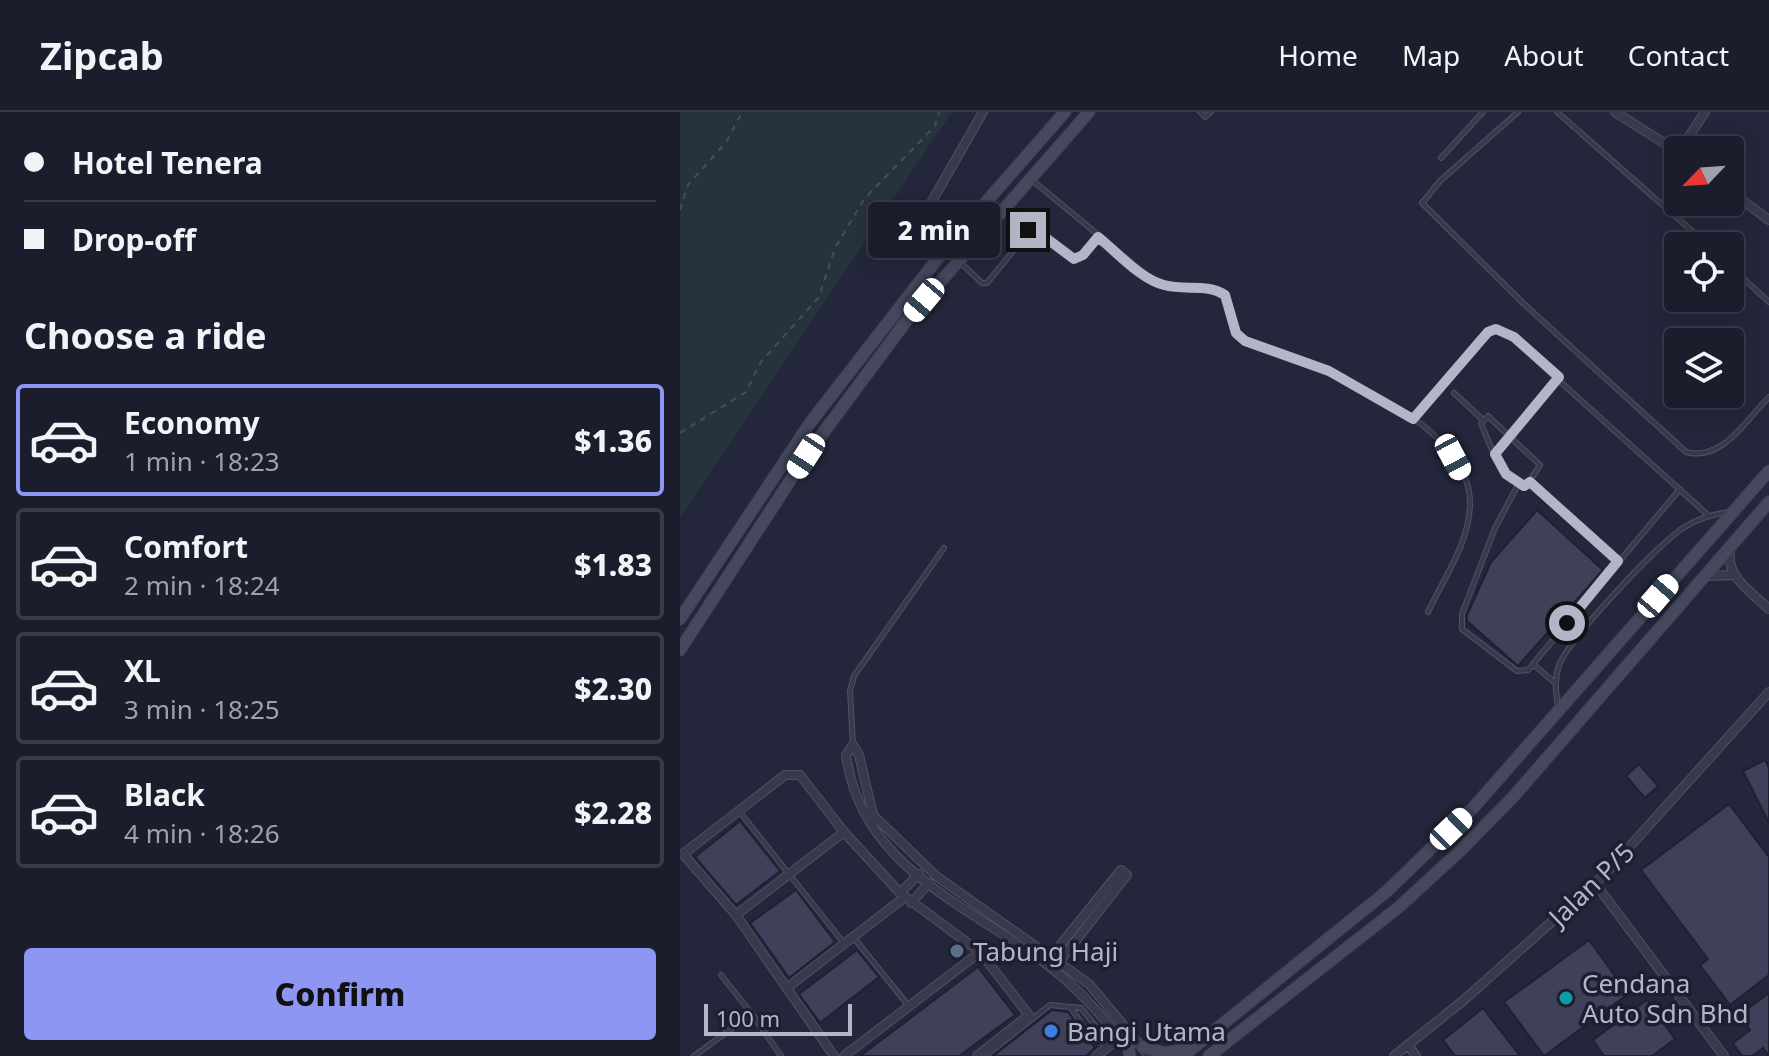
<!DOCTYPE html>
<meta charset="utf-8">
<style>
:root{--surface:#1b1d2c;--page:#282a38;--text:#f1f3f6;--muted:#a0a2a9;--line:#393b48;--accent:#8d96f3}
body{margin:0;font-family:"Noto Sans",sans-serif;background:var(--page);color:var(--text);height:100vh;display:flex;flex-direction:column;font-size:30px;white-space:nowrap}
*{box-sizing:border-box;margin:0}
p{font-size:26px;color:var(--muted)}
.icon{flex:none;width:44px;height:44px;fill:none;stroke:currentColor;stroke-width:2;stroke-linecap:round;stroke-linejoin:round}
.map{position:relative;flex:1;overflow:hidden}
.sheet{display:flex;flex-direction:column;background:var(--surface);width:680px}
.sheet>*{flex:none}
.banner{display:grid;align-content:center;height:176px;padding:0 24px;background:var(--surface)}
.needle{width:52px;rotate:245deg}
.controls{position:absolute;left:984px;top:24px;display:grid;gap:16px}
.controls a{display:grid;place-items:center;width:80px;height:80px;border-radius:8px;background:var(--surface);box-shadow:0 4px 20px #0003,0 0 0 2px var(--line);font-size:40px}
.scale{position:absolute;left:24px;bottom:20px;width:148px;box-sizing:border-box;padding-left:8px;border:4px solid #b4b5c7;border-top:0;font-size:22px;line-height:28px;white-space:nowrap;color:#b4b5c7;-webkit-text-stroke:6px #1d1f30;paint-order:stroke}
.end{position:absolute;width:36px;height:36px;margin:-18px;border:10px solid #b4b5c7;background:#111;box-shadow:0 0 0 4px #111}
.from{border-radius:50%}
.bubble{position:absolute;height:56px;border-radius:8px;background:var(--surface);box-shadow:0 4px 20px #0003,0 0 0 2px var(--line);font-size:26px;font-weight:800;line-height:56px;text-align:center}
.car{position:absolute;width:24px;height:48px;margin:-24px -12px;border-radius:10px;box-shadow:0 0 6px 2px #0007;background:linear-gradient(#fff 24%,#345 0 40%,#fff 0 76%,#345 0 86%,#fff 0)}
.banner b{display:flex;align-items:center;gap:28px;height:76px;font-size:30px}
.banner b+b{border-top:2px solid var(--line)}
.banner i{width:20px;height:20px;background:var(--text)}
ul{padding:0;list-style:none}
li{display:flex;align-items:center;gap:24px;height:112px;margin:0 16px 12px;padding:0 8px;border:4px solid var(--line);border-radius:8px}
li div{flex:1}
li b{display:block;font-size:30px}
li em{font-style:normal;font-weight:800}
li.current{border-color:var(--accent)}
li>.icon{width:72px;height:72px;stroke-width:1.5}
h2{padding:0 24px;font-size:36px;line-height:96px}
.action{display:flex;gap:16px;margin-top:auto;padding:16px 24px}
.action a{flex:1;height:92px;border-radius:8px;background:var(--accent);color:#111;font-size:32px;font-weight:800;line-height:92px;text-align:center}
header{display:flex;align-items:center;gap:48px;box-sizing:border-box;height:112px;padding:0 40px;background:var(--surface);border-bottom:2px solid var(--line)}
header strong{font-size:38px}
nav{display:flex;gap:44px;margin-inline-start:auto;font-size:28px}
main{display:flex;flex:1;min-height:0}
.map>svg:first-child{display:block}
</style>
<header>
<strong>Zipcab</strong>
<nav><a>Home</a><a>Map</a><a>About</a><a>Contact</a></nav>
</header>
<main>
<section class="sheet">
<div class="banner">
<b><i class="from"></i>Hotel Tenera</b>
<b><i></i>Drop-off</b>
</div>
<h2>Choose a ride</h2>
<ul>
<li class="current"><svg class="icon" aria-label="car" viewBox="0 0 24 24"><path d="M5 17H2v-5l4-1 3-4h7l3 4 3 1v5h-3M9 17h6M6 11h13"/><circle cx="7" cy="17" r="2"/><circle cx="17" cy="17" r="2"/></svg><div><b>Economy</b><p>1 min · 18:23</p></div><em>$1.36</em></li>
<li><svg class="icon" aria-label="car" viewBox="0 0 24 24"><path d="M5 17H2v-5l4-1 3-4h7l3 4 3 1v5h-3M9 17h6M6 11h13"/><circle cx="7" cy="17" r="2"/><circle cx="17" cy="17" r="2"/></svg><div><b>Comfort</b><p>2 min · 18:24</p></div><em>$1.83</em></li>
<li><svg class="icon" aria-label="car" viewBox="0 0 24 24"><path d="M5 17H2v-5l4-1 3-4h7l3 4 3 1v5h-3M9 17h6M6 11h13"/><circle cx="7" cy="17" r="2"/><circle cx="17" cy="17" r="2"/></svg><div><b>XL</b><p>3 min · 18:25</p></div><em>$2.30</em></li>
<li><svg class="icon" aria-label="car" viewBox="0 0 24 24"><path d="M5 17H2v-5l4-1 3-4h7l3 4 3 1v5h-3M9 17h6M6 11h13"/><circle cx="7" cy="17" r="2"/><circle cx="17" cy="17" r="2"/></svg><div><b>Black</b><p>4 min · 18:26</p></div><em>$2.28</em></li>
</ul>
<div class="action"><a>Confirm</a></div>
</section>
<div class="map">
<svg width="1089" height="944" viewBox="0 0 1089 944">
<rect width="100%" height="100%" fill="#24273b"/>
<path fill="#26333c" d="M0,0H272L0,406Z"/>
<path fill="#3e4159" stroke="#1f2132" stroke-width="2" d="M857,398L923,458L838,554L787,509V503L811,450Z
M1085,648L1089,656V711L1063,659Z
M959,652L978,674L965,686L946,664Z
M1049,692L1089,745V863L1050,893L1020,853L1028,847L961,758Z
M60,709L100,759L56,793L15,745Z
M116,778L155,830L109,866L70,811Z
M909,828L948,882L864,944L824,890Z
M177,838L199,865L140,911L119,882Z
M298,855L335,903L279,944H180Z
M1089,881V944L1083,936L1072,944H1062L1053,931L1070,918L1059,903Z
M967,888L995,927L972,944H924L913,928Z
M803,896L840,944H775L763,928Z
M372,898L388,900L415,936L406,944H313Z"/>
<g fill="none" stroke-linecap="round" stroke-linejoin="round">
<defs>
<path id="service" d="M520,0L525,5L531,0
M838,0L760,69L742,91L844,192L1006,340C1042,350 1066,308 1089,285
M877,0L1029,134
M761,46L803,0
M352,68L475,170C498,179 524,169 545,183L556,221L565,229C630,252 792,306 790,393C789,431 764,466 748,500
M281,151L302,171H307L351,117L394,147L403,143L418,125
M1050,154L1089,190
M774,281L802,307
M808,304L860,353L847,373C821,370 810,333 801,311Z
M733,307L800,226L816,217L824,219L1028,403
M815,342L879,265
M851,370L938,449
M839,371L815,416L782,502V517L837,559L848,558L853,553
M875,571L853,552L1000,377
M878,596C876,580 874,568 879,553C889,527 978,432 1003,416C1018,406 1032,402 1050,400
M173,633L170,579L174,564L264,436
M59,699L163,830
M173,825L228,893
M41,863L72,902
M391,896L406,918L411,917L426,936
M14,944L72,902L101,944
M305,944L370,893L401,896L431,933"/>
<path id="minor" d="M935,0L998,40
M1000,38L1025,0
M1050,79L1089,108
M265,137L253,117L252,89L303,0
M1051,434C1043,463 1070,479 1089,497
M1027,464L1054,463
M915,771L1044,944
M220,781L239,762
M231,791L249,771
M56,803L164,720
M369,847L441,758L447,763L376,854
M108,875L225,785
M728,933L736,944
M449,937C426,909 403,881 374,858C293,794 182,759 166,643L173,633L179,643L193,703L256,764L409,872L469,944
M154,944L56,803L3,742L105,663H120L164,720L220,781L300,840L349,903L297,944
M164,944L300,840
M416,944L440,926
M714,944L784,888L924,763L1089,580"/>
<path id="secondary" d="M0,507L130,311L265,137L385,0
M0,538L126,344L227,208L409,0
M448,935L450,944
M463,935L485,941L508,936
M503,944L706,780L793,696L1089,359
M529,944L719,795L780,739L834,684L1089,390"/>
</defs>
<use href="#service" stroke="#505263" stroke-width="6"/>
<use href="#minor" stroke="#505263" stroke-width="10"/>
<use href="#secondary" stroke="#414354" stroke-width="13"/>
<path stroke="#44505a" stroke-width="2" stroke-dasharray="6 6" stroke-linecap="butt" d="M0,98L8,73L47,29L62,0
M0,321L66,280L80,251L139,185L155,136L184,87L255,14L259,0"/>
<use href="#service" stroke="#383a4c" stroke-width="4"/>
<use href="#minor" stroke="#383a4c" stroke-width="8"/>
<use href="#secondary" stroke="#46485e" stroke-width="11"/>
</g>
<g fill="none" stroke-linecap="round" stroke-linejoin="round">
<path stroke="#b4b5c7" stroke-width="10" d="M348,118L354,117L394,147L403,143L418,125C437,140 460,167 484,173C506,179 526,171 545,183L556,221L565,229L649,259L733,307L808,220L816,217L834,225L879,265L815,342L826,362L844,374L850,370L938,449L887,511"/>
</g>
<circle fill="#5c6f8a" stroke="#1d1f30" stroke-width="3" cx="277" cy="839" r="8"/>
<circle fill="#0f9aa8" stroke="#1d1f30" stroke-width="3" cx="886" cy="886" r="8"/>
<circle fill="#3f7fe0" stroke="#1d1f30" stroke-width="3" cx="371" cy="919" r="8"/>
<g text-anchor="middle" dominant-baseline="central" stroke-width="7" stroke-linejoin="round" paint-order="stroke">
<g font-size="26" fill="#b4b5c7" stroke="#1d1f30">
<text transform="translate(911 772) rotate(-44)">Jalan P/5</text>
</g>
<g font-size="26" fill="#b4b5c7" stroke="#1d1f30" text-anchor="start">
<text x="293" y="839">Tabung Haji</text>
<text x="902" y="871">Cendana<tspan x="902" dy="30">Auto Sdn Bhd</tspan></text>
<text x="387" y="919">Bangi Utama</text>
</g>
</g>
</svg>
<div class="controls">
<a><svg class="needle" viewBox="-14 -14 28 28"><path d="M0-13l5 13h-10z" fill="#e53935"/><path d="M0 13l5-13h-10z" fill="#a0a2a9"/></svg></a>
<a><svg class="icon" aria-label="locate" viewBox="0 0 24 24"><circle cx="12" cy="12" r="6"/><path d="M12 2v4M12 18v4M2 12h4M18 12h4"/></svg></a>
<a><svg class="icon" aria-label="layers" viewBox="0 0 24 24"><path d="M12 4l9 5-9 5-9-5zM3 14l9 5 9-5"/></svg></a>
</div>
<div class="scale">100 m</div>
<i class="end from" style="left:887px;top:511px"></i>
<i class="end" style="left:348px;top:118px"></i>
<div class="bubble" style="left:188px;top:90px;width:132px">2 min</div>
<i class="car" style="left:244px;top:188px;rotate:220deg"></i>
<i class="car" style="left:126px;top:344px;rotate:213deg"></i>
<i class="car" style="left:773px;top:345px;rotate:152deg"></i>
<i class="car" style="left:978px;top:484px;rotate:41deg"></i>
<i class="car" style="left:771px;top:717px;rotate:46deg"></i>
</div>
</main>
